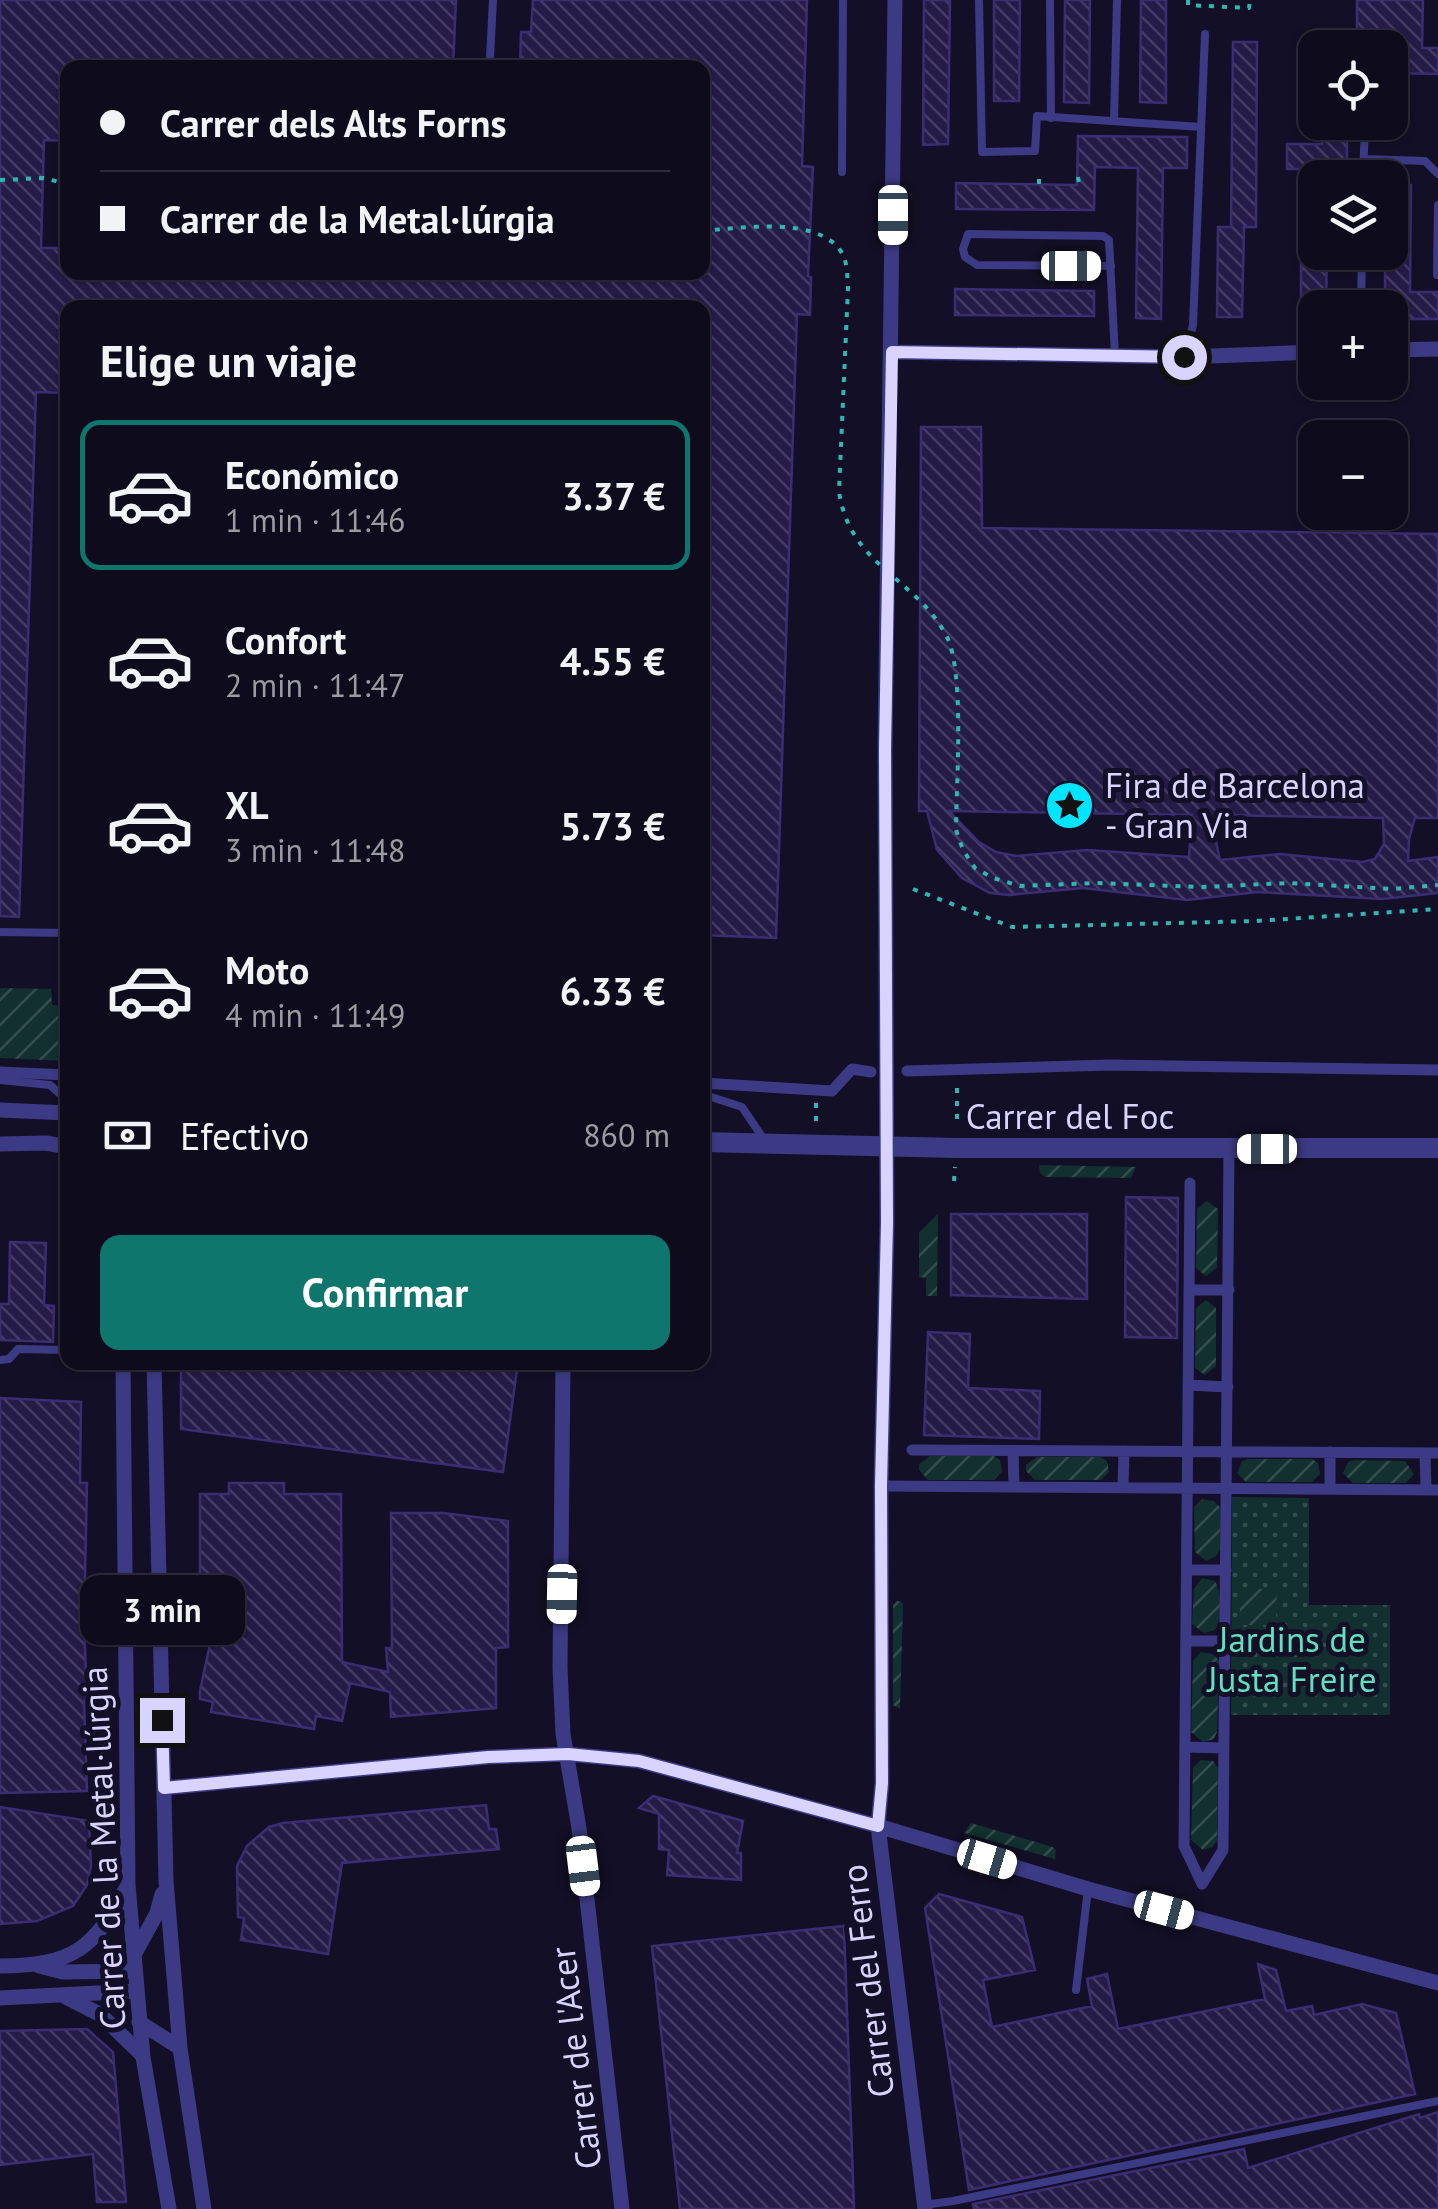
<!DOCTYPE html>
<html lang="es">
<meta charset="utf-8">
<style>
:root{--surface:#0e0b1c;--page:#171425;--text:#f1f3f6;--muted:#9b9ba3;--line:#2e2b3b;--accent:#0f766e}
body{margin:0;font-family:"PT Sans",sans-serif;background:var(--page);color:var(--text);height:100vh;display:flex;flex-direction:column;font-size:38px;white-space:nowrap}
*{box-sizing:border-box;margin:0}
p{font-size:32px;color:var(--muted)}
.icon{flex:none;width:55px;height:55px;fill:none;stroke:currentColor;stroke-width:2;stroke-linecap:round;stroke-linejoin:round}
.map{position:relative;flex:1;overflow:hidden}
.details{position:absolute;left:60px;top:300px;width:650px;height:1070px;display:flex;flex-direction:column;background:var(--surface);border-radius:20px;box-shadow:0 2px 8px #0004,0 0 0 2px var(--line)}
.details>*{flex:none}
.hud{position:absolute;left:60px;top:60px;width:650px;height:220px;border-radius:20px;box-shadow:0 2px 8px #0004,0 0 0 2px var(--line);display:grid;align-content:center;height:220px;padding:0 40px;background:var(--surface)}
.controls{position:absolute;left:1298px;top:30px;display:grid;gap:20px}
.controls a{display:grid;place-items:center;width:110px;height:110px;border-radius:20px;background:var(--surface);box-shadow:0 2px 8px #0004,0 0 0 2px var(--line);font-size:50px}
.end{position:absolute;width:45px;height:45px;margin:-22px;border:12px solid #d9d4ff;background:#111;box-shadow:0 0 0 5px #111}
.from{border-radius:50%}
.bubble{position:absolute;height:70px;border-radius:20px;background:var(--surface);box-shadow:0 2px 8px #0004,0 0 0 2px var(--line);font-size:32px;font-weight:700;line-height:70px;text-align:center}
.car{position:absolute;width:30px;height:60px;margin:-30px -15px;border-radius:12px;box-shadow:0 0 8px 2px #0007;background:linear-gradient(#fff 24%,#345 0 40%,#fff 0 76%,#345 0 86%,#fff 0)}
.hud b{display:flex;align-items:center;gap:35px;height:95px;font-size:38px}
.hud b+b{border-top:2px solid var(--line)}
.hud i{width:25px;height:25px;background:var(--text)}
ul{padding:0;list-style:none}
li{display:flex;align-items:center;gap:30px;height:150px;margin:0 20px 15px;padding:0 20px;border:5px solid transparent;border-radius:20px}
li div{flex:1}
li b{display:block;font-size:38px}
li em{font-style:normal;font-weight:700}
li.active{border-color:var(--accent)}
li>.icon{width:90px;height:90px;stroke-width:1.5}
h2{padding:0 40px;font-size:45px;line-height:120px}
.pay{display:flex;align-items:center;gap:25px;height:110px;padding:0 40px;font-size:38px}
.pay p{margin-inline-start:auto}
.cta{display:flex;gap:20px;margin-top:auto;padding:20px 40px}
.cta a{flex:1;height:115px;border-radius:20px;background:var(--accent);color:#fff;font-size:40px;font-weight:700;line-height:115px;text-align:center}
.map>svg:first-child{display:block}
</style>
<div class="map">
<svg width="1438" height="2209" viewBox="0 0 1438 2209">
<defs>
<pattern id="park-dots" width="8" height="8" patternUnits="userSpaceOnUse" patternTransform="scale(2.5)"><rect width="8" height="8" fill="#12302f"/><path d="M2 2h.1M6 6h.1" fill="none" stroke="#344d4e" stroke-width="1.8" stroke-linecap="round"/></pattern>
<pattern id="garden-furrows" width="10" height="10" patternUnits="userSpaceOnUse" patternTransform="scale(2.5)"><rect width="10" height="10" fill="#12302f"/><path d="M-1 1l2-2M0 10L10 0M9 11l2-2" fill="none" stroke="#344d4e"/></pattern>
<pattern id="building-back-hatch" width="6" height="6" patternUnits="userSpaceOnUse" patternTransform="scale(2.5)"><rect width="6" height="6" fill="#241b47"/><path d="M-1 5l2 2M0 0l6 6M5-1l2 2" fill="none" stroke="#433b63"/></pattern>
</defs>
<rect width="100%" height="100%" fill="#130f26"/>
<path fill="url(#park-dots)" d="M1232,1497L1309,1498V1605H1390V1715H1231Z"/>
<path fill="url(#garden-furrows)" d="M0,988L51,989L52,1005L67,1006V1061L0,1058Z
M1039,1165L1136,1167L1131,1178L1045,1177L1040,1173Z
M1207,1201L1218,1209L1217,1268L1206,1276L1196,1268L1197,1209Z
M938,1214L937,1296H926V1278L919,1277V1233Z
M1206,1300L1216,1308V1366L1205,1375L1195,1368L1196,1308Z
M930,1456H994L1000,1460L1002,1471L994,1480H928L919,1470V1464Z
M1037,1457H1101L1107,1461L1109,1472L1101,1480H1035L1026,1471V1465Z
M1248,1459H1312L1318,1463L1320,1474L1312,1482H1246L1237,1473L1242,1461Z
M1354,1460L1405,1461L1414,1474L1406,1483H1353L1343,1473L1348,1462Z
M1202,1499L1214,1501L1220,1507V1550L1216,1556L1206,1561L1195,1552L1194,1508Z
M1202,1578L1215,1581C1222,1593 1222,1619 1215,1630L1204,1633L1192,1624L1194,1589Z
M1240,1589H1277L1276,1625H1240Z
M897,1601L902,1602L903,1607L900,1709L893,1705V1605Z
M1201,1652L1213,1654L1219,1660L1217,1732L1214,1739L1203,1742L1191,1732L1193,1661Z
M1333,1670H1371V1697H1332Z
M1201,1760L1213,1761L1218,1768L1217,1840L1213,1847L1203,1850L1191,1840L1193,1768Z
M971,1823L1053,1847L1056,1850L1055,1859L964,1833Z"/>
<path fill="url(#building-back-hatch)" stroke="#3b2d73" stroke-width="2.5" fill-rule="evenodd" d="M0,0H456L453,68H68V141L44,140L41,248H68V272H702V68H520L521,32H531L533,0H807L802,166L813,167L808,276L811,277L810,315L797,314L776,938L702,935V308H68V393L36,392L19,917L0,916Z
M924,0H950L948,144L923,145Z
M994,0H1020L1019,101H994Z
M1065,0H1090L1089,103L1064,102Z
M1141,0H1166V103L1140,102Z
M1357,0H1423L1422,48H1438V74L1390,73V48H1357Z
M1233,42H1257L1256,227H1244L1242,317H1217L1218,227H1231Z
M1322,122H1347V169H1287V144H1322Z
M1078,136L1187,137V168H1163L1161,319L1136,318L1138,168L1095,167L1094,210L956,209V183L1077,185Z
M1390,185H1411L1410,292H1438V319H1390V308H1385V252H1390Z
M1301,252H1327L1326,308H1301Z
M955,289L1094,291V316L955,315Z
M921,427H981L982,528L1438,534V818H1415L1409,839L1408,861L1438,857V893L1382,899L1257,892L1187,900L1083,888L1009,895L990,893L962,878L937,850L927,811H919ZM949,811L1192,815L1189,857L1087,850L1016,856L996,852L979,842ZM1221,815L1383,818L1384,844L1375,859L1362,862L1280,854L1220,860L1216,842Z
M1126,1197L1178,1198L1177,1338L1125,1337Z
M951,1214H1087V1299L951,1295Z
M10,1242L46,1243L44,1305L54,1306L53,1342L0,1340V1304H9Z
M928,1332L970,1334L968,1388L1040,1391L1039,1439L924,1435Z
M181,1362H518L503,1472L181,1429Z
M0,1398L81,1402L80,1483H87L84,1621L87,1701H84L87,1791L0,1793Z
M229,1483H284V1494H341L342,1662L388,1672L386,1648H392L391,1513H443L508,1521V1647L496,1648V1708L391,1717L390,1692L350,1683L342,1721L316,1716L314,1729L211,1712L213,1702L200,1699V1691L216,1616L200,1613V1494H229Z
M653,1796L743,1821L737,1853H741V1880L667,1875L669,1850L659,1849V1814L639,1808Z
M486,1805L489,1829H496L499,1849L342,1863L328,1954L241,1940L244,1918L238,1917L237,1866L247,1846L269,1827L283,1823Z
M0,1807L89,1821L91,1866L87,1885L73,1906L37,1921L0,1924Z
M939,1894L1022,1917L1035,1970L983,1980L992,2027L1092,2006L1087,1979L1107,1974L1118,2029L1265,1999L1258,1964L1276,1970L1286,2011L1312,2006L1314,2015L1362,2004L1396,2013L1415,2094L969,2190L925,1908Z
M844,1926L854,2209H680L652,1946Z
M87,2029L113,2052L126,2202H97L93,2154L0,2165V2031Z
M1438,2112V2209H974L973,2204L1244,2149L1248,2168L1419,2114L1420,2118Z"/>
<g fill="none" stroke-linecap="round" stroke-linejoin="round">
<path stroke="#2fb8b0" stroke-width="4" stroke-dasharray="5 8" stroke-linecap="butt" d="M1188,0V5L1249,8L1250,0
M1078,177L1079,184
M0,180L43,178L68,184
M1039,184V176
M913,889L1012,927L1256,921L1438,909
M957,1119V1085
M816,1121V1103
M954,1181L955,1167"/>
<path stroke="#3d3a85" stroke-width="8" d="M979,0L982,152L1035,151L1037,116L1201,127
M1050,0L1051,118
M490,58L493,0
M1114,121L1117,0
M1364,159L1425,161L1438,174
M842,172L843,0
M1363,178L1365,122
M1111,266L977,265L965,257L963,249L968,234L1103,236L1109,240L1115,356
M1437,275L1438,205
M1361,308L1362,252
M1185,357L1193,325L1205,34
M0,932L68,933
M0,1080L50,1085L68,1101
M702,1094L742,1107L765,1141
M0,1360L9,1359L18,1349L68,1350
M1076,1990L1088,1889
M924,2205L953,2201L1438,2101"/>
<path stroke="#3d3a85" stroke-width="11" d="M907,1071L1109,1065L1438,1070
M0,1072L68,1075
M702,1083L832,1091L852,1069L871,1072
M1190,1183L1184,1846L1202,1884
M1189,1290H1229
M1188,1385L1228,1387
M912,1450L1438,1453
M1013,1451L1014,1486
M1425,1453L1426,1489
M881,1486L1438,1490
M1123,1486L1124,1451
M1330,1488V1452
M1187,1570H1226
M1186,1641H1225
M1185,1747L1224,1748
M1202,1884L1223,1850L1229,1149"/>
<path stroke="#3d3a85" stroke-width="15" d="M895,0L885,750L887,1223L881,1486L882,1783L878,1826L925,2209
M1390,350L1438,349
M892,352L1185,357L1315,352
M0,1110L68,1113
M0,1144L46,1143L68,1147
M123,1362L128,1885L143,2057L169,2209
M154,1362L166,1881L180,2048L204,2209
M563,1362L560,1668L563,1734L579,1828L622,2209
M164,1788L488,1757L568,1754L639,1761L878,1826L1088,1889L1438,1983
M134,1955L157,1913L162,1894
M0,1966C74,1965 93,1950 128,1885
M39,1966L63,1972L134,1971
M64,1996L101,2015L143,2056
M0,1998L136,1991
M139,2022L180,2048"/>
<path stroke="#3d3a85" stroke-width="20" d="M702,1142L957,1148H1438"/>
<path stroke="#2fb8b0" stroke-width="4" stroke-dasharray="5 8" stroke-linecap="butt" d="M702,231C740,228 815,216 840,250C848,261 847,275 848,288L839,491C849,566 917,578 947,637C965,674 956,785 956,830L963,850L975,868L993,878L1020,886L1097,883L1202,887L1288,883L1392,889L1438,885"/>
</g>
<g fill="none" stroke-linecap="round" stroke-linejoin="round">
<path stroke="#d9d4ff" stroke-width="12" d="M162,1720L164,1788L488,1757L568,1754L639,1761L878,1826L882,1783L881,1486L887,1223L885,750L892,352L1184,357"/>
</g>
<defs>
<symbol id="sight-disc" viewBox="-11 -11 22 22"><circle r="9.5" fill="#00e5ff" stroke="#130f26"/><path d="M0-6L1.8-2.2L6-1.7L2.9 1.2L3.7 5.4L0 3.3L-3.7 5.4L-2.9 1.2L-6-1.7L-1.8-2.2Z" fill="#111"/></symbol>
</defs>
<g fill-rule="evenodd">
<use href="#sight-disc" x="1042" y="778" width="55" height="55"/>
</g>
<g text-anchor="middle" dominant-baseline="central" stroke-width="10" stroke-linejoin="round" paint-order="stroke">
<g font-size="35" fill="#d9d4ff" stroke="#130f26" text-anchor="start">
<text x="1105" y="785">Fira de Barcelona<tspan x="1105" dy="40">- Gran Via</tspan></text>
</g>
<g font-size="35" fill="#d9d4ff" stroke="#130f26">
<text x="1070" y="1116">Carrer del Foc</text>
<text transform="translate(103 1848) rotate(-93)">Carrer de la Metal·lúrgia</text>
<text transform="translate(867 1981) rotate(-97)">Carrer del Ferro</text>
<text transform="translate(575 2058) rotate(-97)">Carrer de l'Acer</text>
</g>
<g font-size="35" fill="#5fe0c0" stroke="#130f26">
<text x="1292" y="1639">Jardins de<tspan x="1292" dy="40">Justa Freire</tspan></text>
</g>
</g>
</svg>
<div class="controls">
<a><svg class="icon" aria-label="locate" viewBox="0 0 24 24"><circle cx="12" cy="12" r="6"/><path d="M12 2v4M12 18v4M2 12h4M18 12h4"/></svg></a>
<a><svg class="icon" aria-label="layers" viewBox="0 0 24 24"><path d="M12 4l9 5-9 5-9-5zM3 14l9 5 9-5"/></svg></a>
<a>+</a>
<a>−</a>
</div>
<i class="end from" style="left:1184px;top:357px"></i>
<i class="end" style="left:162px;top:1720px"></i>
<div class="bubble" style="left:80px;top:1575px;width:165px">3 min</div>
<i class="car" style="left:893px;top:215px;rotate:180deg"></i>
<i class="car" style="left:1071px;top:266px;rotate:90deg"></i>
<i class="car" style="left:1267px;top:1149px;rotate:270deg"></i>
<i class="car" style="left:562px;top:1594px;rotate:181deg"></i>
<i class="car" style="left:987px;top:1859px;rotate:107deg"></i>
<i class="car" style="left:583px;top:1866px;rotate:173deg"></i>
<i class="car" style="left:1164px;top:1910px;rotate:105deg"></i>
<div class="hud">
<b><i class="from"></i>Carrer dels Alts Forns</b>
<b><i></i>Carrer de la Metal·lúrgia</b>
</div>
<section class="details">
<h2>Elige un viaje</h2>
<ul>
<li class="active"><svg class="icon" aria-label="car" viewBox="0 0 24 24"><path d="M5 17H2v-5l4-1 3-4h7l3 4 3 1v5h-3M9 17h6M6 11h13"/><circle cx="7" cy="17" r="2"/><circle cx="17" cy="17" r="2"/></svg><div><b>Económico</b><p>1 min · 11:46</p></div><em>3.37 €</em></li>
<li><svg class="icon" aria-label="car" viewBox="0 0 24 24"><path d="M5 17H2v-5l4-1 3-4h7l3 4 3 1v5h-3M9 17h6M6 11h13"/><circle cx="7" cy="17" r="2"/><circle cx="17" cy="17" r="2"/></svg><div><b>Confort</b><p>2 min · 11:47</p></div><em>4.55 €</em></li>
<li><svg class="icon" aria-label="car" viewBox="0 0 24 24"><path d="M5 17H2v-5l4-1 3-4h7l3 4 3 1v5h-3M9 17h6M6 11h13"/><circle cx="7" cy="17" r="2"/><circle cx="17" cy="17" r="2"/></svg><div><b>XL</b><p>3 min · 11:48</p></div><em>5.73 €</em></li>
<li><svg class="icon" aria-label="car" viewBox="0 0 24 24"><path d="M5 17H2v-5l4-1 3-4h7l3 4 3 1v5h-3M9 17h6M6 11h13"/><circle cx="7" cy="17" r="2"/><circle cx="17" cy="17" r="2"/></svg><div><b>Moto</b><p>4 min · 11:49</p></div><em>6.33 €</em></li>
</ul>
<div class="pay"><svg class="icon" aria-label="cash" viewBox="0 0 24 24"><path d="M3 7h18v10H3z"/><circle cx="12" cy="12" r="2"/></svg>Efectivo<p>860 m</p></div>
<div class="cta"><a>Confirmar</a></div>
</section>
</div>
